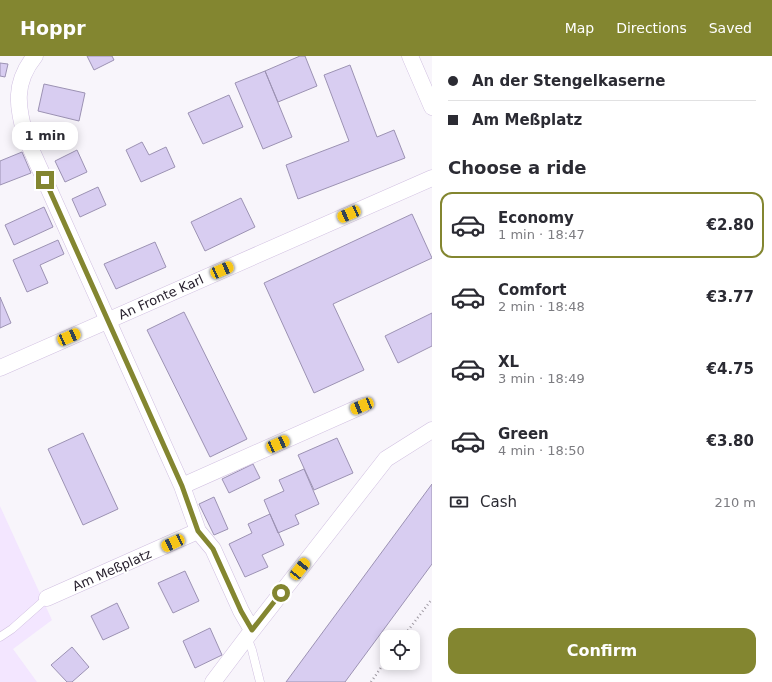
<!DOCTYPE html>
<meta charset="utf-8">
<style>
:root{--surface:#fff;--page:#f2f2f3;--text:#2b2b33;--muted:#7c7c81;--line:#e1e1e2;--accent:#838630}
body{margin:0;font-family:"DejaVu Sans",sans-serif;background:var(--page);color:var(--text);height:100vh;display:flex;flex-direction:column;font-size:15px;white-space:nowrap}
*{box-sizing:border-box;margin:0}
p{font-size:13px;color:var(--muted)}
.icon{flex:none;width:22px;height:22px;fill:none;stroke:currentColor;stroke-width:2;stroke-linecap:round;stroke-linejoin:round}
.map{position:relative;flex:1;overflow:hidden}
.panel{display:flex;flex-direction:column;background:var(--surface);width:340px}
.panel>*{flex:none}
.hud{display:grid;align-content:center;height:88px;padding:0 16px;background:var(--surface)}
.tools{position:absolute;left:380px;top:574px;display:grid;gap:8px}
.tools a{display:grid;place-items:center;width:40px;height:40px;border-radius:8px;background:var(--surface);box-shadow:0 2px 10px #0003;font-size:20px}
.end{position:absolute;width:18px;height:18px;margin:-9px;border:5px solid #838630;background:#fff;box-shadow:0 0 0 2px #fff}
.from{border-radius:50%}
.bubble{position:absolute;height:28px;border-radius:12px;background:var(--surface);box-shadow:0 2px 10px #0003;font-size:13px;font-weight:700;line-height:28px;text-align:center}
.car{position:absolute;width:12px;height:24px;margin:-12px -6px;border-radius:5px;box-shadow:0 0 3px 1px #0007;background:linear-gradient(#f5c518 24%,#345 0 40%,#f5c518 0 76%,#345 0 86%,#f5c518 0)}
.hud b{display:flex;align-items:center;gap:14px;height:38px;font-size:15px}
.hud b+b{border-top:1px solid var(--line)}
.hud i{width:10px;height:10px;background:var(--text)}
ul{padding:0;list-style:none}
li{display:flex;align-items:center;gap:12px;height:66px;margin:0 8px 6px;padding:0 8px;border:2px solid transparent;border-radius:12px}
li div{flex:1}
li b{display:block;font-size:15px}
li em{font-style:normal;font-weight:700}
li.active{border-color:var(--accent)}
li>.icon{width:36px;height:36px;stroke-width:1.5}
h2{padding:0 16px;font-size:18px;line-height:48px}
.pay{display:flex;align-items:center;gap:10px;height:44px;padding:0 16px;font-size:15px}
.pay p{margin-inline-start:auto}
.cta{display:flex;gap:8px;margin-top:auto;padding:8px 16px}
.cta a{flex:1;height:46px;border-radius:12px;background:var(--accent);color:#fff;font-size:16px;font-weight:700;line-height:46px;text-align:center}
header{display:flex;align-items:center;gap:24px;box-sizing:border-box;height:56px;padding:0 20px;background:var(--accent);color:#fff}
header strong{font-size:19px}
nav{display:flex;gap:22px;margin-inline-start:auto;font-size:14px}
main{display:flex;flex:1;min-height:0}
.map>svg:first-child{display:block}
</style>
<header>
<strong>Hoppr</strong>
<nav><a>Map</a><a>Directions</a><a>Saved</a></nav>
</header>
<main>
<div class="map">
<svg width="432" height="626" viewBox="0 0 432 626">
<rect width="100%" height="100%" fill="#f8f5fb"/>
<path fill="#f3e6ff" d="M0,450L52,564L13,593L37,626H0Z"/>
<path fill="#d8cdf1" stroke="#9c92b3" d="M87,0H112L114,4L94,14Z
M300,0H305L317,30L278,46L265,15Z
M0,7L8,8L5,21L0,20Z
M350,9L377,81L394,74L405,102L298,143L286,109L349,85L324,19Z
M265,15L292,81L263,93L235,27Z
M44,28L85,37L79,65L38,55Z
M229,39L243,71L203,88L188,57Z
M142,86L149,99L166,91L175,111L141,126L126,94Z
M77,94L87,116L65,126L55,105Z
M22,96L31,117L0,129V105Z
M98,131L106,149L80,161L72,143Z
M241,142L255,171L205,195L191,166Z
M44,151L53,171L14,189L5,169Z
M412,158L432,202L333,248L364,314L314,337L264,227Z
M58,184L64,198L40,209L48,227L27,236L13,204Z
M155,186L166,211L116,233L104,208Z
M0,241L11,267L0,272Z
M184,256L247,383L210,401L147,274Z
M432,257V290L398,307L385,280Z
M83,377L118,453L83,469L48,393Z
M337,382L353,417L314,434L298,399Z
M253,408L260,422L229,437L222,423Z
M304,413L319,448L295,459L299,468L278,477L264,444L284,435L279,424Z
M432,428V508L345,626H286Z
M214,441L228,473L214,479L199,448Z
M270,458L284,489L262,499L268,511L245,521L229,488L252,477L248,468Z
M185,515L199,545L173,557L158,527Z
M117,547L129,572L103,584L91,560Z
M210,572L222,599L195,612L183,585Z
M72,591L89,611L72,626H67L51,609Z"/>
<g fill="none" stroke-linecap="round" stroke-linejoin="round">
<defs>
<path id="service" d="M0,581L12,573L47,542
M247,581L252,594L260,626"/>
<path id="minor" d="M35,0C13,27 17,51 26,82L182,430L198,475L213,493L241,555L252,574
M410,0L432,51
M0,312L432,122
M182,430L362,350
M47,542L198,475
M213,626L247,581L386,403L432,374"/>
</defs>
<use href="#service" stroke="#d0bfe0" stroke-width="9"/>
<use href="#minor" stroke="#d0bfe0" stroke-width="17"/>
<path stroke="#9e99a2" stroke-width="2.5" stroke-dasharray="1 3" stroke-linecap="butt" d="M403,581L432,543
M371,626L387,603"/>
<use href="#service" stroke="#fff" stroke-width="8"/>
<use href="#minor" stroke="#fff" stroke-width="16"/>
</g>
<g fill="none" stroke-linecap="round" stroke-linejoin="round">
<path stroke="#838630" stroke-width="5" d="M45,124L182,430L198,475L213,493L241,555L252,574L281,537"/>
</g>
<g text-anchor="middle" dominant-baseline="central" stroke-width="4" stroke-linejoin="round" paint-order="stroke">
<g font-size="13" fill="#28212e" stroke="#fff">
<text transform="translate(161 241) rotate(-24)">An Fronte Karl</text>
<text transform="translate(112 514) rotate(-24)">Am Meßplatz</text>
</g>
</g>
</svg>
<div class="tools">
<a><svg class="icon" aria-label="locate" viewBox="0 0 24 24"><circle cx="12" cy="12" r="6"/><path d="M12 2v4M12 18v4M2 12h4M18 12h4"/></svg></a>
</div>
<i class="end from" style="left:281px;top:537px"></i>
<i class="end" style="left:45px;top:124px"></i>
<div class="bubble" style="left:12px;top:66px;width:66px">1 min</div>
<i class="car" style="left:349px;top:158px;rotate:246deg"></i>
<i class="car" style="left:222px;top:214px;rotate:66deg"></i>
<i class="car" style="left:69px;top:281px;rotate:66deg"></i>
<i class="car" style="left:362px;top:350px;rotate:248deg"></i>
<i class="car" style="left:278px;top:388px;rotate:66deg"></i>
<i class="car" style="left:173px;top:487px;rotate:245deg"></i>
<i class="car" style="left:300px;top:513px;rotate:38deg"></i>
</div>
<section class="panel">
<div class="hud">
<b><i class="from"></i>An der Stengelkaserne</b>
<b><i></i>Am Meßplatz</b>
</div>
<h2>Choose a ride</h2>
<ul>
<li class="active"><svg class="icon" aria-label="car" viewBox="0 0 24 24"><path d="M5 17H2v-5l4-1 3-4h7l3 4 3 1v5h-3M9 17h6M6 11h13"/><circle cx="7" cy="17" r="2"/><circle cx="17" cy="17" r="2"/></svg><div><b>Economy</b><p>1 min · 18:47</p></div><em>€2.80</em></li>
<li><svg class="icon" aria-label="car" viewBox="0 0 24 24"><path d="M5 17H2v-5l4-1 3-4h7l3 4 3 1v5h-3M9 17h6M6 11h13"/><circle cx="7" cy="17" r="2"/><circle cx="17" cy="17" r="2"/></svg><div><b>Comfort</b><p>2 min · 18:48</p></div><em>€3.77</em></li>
<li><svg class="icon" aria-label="car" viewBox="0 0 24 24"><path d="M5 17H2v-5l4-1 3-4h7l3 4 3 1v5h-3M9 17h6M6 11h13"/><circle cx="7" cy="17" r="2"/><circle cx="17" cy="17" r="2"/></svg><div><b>XL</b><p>3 min · 18:49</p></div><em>€4.75</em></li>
<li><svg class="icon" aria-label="car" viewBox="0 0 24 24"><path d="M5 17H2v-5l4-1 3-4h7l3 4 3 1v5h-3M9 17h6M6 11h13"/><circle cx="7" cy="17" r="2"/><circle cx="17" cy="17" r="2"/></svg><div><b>Green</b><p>4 min · 18:50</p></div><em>€3.80</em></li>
</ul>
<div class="pay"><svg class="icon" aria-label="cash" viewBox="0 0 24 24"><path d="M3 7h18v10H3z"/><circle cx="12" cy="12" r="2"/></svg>Cash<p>210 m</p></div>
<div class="cta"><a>Confirm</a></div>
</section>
</main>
